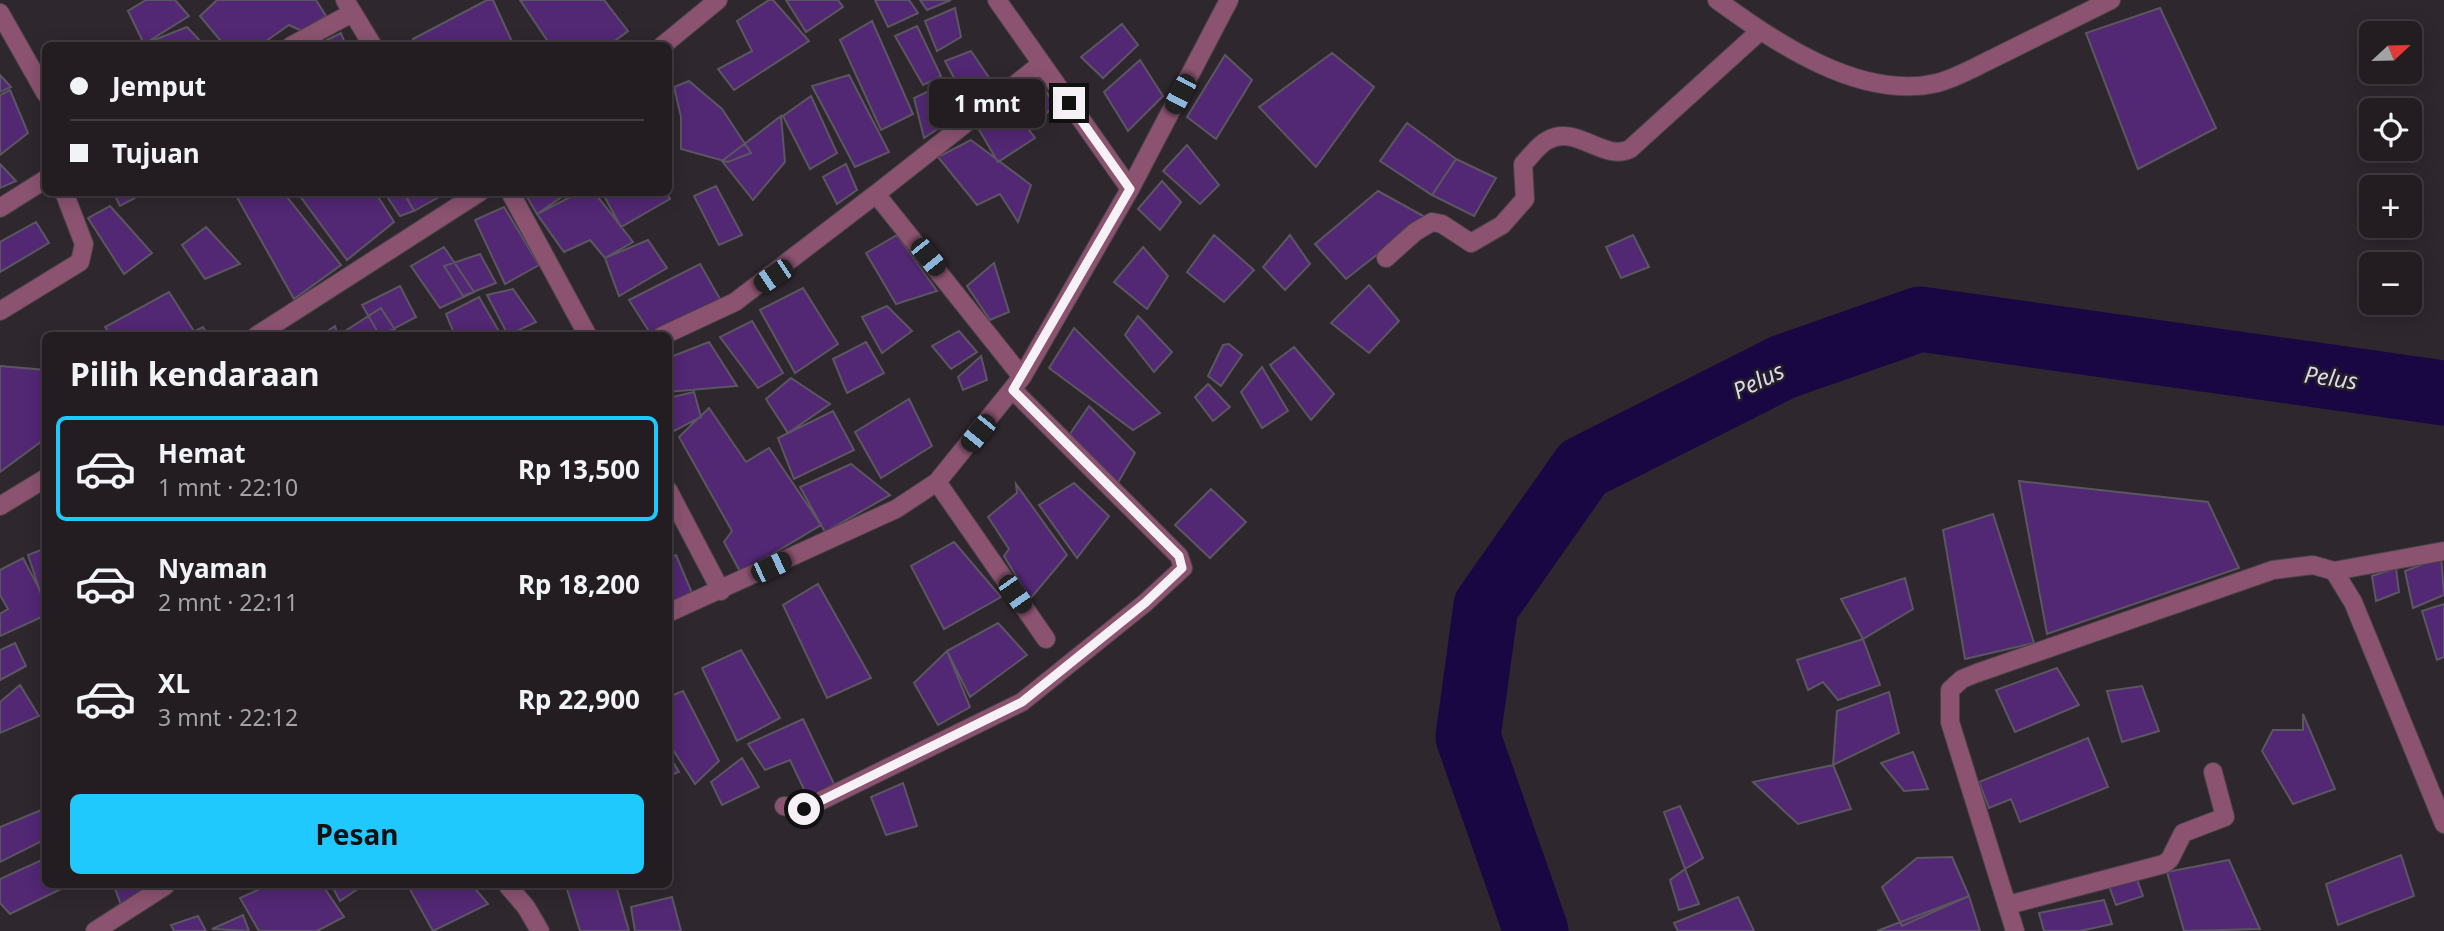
<!DOCTYPE html>
<html lang="id">
<meta charset="utf-8">
<style>
:root{--surface:#231d22;--page:#2b262a;--text:#f1f3f6;--muted:#a3a2a5;--line:#403b40;--accent:#20c9fd}
body{margin:0;font-family:"Noto Sans",sans-serif;background:var(--page);color:var(--text);height:100vh;display:flex;flex-direction:column;font-size:26px;white-space:nowrap}
*{box-sizing:border-box;margin:0}
p{font-size:23px;color:var(--muted)}
.icon{flex:none;width:38px;height:38px;fill:none;stroke:currentColor;stroke-width:2;stroke-linecap:round;stroke-linejoin:round}
.map{position:relative;flex:1;overflow:hidden}
.side{position:absolute;left:42px;top:332px;width:630px;height:556px;display:flex;flex-direction:column;background:var(--surface);border-radius:10px;box-shadow:0 4px 18px #0003,0 0 0 2px var(--line)}
.side>*{flex:none}
.guide{position:absolute;left:42px;top:42px;width:630px;height:154px;border-radius:10px;box-shadow:0 4px 18px #0003,0 0 0 2px var(--line);display:grid;align-content:center;height:154px;padding:0 28px;background:var(--surface)}
.needle{width:46px;rotate:68deg}
.fabs{position:absolute;left:2359px;top:21px;display:grid;gap:14px}
.fabs a{display:grid;place-items:center;width:63px;height:63px;border-radius:10px;background:var(--surface);box-shadow:0 4px 18px #0003,0 0 0 2px var(--line);font-size:35px}
.end{position:absolute;width:32px;height:32px;margin:-16px;border:9px solid #f6f1f6;background:#111;box-shadow:0 0 0 4px #111}
.from{border-radius:50%}
.bubble{position:absolute;height:49px;border-radius:10px;background:var(--surface);box-shadow:0 4px 18px #0003,0 0 0 2px var(--line);font-size:23px;font-weight:700;line-height:49px;text-align:center}
.car{position:absolute;width:21px;height:42px;margin:-21px -10px;border-radius:9px;box-shadow:0 0 5px 2px #0007;background:linear-gradient(#222 24%,#8ab4d8 0 40%,#222 0 76%,#8ab4d8 0 86%,#222 0)}
.guide b{display:flex;align-items:center;gap:24px;height:66px;font-size:26px}
.guide b+b{border-top:2px solid var(--line)}
.guide i{width:18px;height:18px;background:var(--text)}
ul{padding:0;list-style:none}
li{display:flex;align-items:center;gap:21px;height:105px;margin:0 14px 10px;padding:0 14px;border:4px solid transparent;border-radius:10px}
li div{flex:1}
li b{display:block;font-size:26px}
li em{font-style:normal;font-weight:700}
li.on{border-color:var(--accent)}
li>.icon{width:63px;height:63px;stroke-width:1.5}
h2{padding:0 28px;font-size:32px;line-height:84px}
.button{display:flex;gap:14px;margin-top:auto;padding:14px 28px}
.button a{flex:1;height:80px;border-radius:10px;background:var(--accent);color:#111;font-size:28px;font-weight:700;line-height:80px;text-align:center}
.map>svg:first-child{display:block}
</style>
<div class="map">
<svg width="2444" height="931" viewBox="0 0 2444 931">
<rect width="100%" height="100%" fill="#2f272e"/>
<g fill="none" stroke-linecap="round" stroke-linejoin="round">
<path stroke="#190744" stroke-width="65" d="M1536,931L1468,737L1486,606L1583,468L1783,367L1920,319L2444,393"/>
</g>
<path fill="#522774" stroke="#5b5760" stroke-width="2" d="M146,0H175L189,16L144,44L128,11Z
M217,0H316L326,16L302,31L289,25L259,46H225L200,16Z
M487,0H493L514,46H417L413,39Z
M520,0H604L628,31L608,46H551Z
M769,0H773L809,41L734,90L718,69L752,51L737,21Z
M786,0H838L843,7L806,32Z
M875,0H909L918,13L888,27Z
M920,0H951L927,10Z
M955,8L961,37L937,51L925,21Z
M2160,8L2216,128L2138,169L2086,33Z
M872,21L913,114L881,130L840,40Z
M1122,24L1138,45L1103,78L1081,57Z
M917,26L941,76L923,85L895,36Z
M187,27L205,46L144,44Z
M341,33L346,46H315Z
M971,51L996,88L968,104L945,61Z
M1332,53L1374,87L1316,167L1259,107Z
M1225,55L1252,80L1216,139L1187,117Z
M1140,60L1163,96L1128,131L1104,92Z
M0,75L11,87L0,92Z
M849,75L889,152L855,167L812,86Z
M1039,79L1055,106L1030,127L1013,99Z
M689,81L722,109L751,153L728,162L681,149V117L674,87Z
M944,84L965,111L924,138L914,98Z
M10,90L28,133L0,155V95Z
M811,96L837,153L810,169L783,116Z
M1009,103L1035,138L998,162L978,128Z
M781,116L785,162L753,200L722,161Z
M1407,123L1456,159L1432,195L1380,161Z
M971,140L1031,185L1018,222L1000,194L977,205L938,157Z
M1187,145L1219,185L1200,204L1163,171Z
M1456,159L1496,178L1474,216L1432,195Z
M0,164L16,181L0,188Z
M846,164L857,190L837,204L823,177Z
M1162,181L1181,202L1160,230L1138,209Z
M716,186L742,235L719,245L694,196Z
M1378,191L1425,217L1346,279L1315,244Z
M113,192H146L120,206Z
M234,192H283L341,265L294,299Z
M297,192H375L394,222L347,260Z
M384,192H403L414,211L400,216Z
M404,192H448L414,211Z
M524,192H569L537,214Z
M580,192H594L633,242L605,258L590,240L564,252L537,214Z
M602,192H666L670,199L621,227Z
M110,206L152,253L124,274L88,218Z
M504,207L539,265L505,284L475,220Z
M36,222L49,243L0,272V242Z
M206,227L240,264L205,279L182,245Z
M897,235L937,291L896,304L866,253Z
M1214,235L1254,270L1224,302L1187,272Z
M1290,235L1310,264L1285,290L1263,267Z
M1633,235L1649,267L1621,278L1606,247Z
M648,240L667,268L619,296L605,258Z
M444,247L474,292L440,308L411,266Z
M1143,247L1168,276L1147,309L1114,282Z
M480,254L496,283L463,296L444,266Z
M994,263L1009,312L990,320L967,286Z
M700,264L724,306L661,336H652L629,300Z
M1369,285L1399,321L1369,353L1331,323Z
M400,286L416,317L380,336L362,305Z
M803,288L838,344L795,373L760,310Z
M513,289L536,322L508,335L487,295Z
M169,292L197,336H112L105,327Z
M479,297L500,333L455,336L446,314Z
M887,306L912,331L882,353L862,317Z
M381,308L399,336H344L342,333Z
M1138,316L1172,352L1154,372L1125,335Z
M752,321L783,373L758,388L720,337Z
M335,326L338,336H320Z
M203,327L208,336H185Z
M1074,328L1160,413L1133,430L1049,368Z
M959,331L977,352L951,369L932,346Z
M709,342L737,386L668,392V358Z
M866,342L884,373L847,393L833,359Z
M1229,344L1242,355L1221,386L1208,376L1223,345Z
M1294,347L1334,394L1311,420L1270,365Z
M981,356L987,380L963,390L958,377Z
M0,366L46,370V438L0,472Z
M1262,367L1288,411L1262,428L1241,392Z
M791,378L830,404L788,433L766,399Z
M1208,384L1230,407L1213,421L1195,397Z
M694,392L701,417L668,434V398Z
M909,399L932,446L881,478L855,432Z
M1089,406L1135,453L1115,488L1070,434Z
M709,408L746,462L769,448L821,525L741,573L724,542L732,531L679,437Z
M833,411L854,450L794,479L778,438Z
M851,464L890,495L825,532L800,487Z
M2019,481L2208,502L2239,568L2047,634Z
M1074,483L1109,516L1077,558L1039,505Z
M1016,484L1067,555L1030,599L1004,556L1009,549L988,517L1017,493Z
M1211,489L1246,522L1210,558L1175,525Z
M1993,514L2034,643L1965,659L1943,530Z
M954,542L1001,597L944,629L911,566Z
M46,548V592L41,594L28,555Z
M676,555L692,593L668,603V559Z
M2441,557L2444,595L2413,608L2405,571Z
M23,558L46,602V615L0,636V614L8,609L0,595V570Z
M2396,568L2399,592L2376,601L2372,576Z
M1905,578L1913,609L1863,639L1841,599Z
M818,584L871,678L827,698L783,605Z
M2444,604V657L2437,660L2422,611Z
M998,623L1027,655L970,697L947,651Z
M1863,639L1880,685L1838,700L1823,682L1808,690L1797,660Z
M15,643L26,666L0,680V650Z
M741,650L780,718L737,741L702,668Z
M947,651L970,707L938,725L914,683Z
M2057,668L2079,705L2015,732L1996,690Z
M20,685L39,716L0,733V702Z
M2142,686L2159,731L2122,742L2107,691Z
M683,691L719,761L695,784L668,742V697Z
M1889,692L1899,733L1833,765L1837,711Z
M2303,714L2335,789L2293,804L2262,751L2273,730H2303Z
M803,719L835,786L808,798L790,760L765,770L748,744Z
M2088,738L2108,787L2020,822L2011,799L1989,808L1979,782Z
M1913,752L1928,789L1904,791L1881,763Z
M668,754L679,772L668,776Z
M742,758L759,787L722,805L711,782Z
M1833,765L1851,809L1798,824L1753,782Z
M903,783L917,826L886,835L871,797Z
M1680,806L1703,858L1685,869L1664,812Z
M46,808V839L0,862V827Z
M2401,855L2414,896L2338,925L2326,884Z
M1952,857L1969,896L1902,926L1882,887L1917,858Z
M46,858V886H67L10,914L0,903V879Z
M2229,860L2260,929L2184,931L2167,872Z
M1685,869L1699,904L1679,910L1670,880Z
M2135,874L2143,896L2116,905L2108,883Z
M114,886H153L121,905Z
M267,886H323L344,917L317,931H259L240,898Z
M332,886H362L340,901Z
M408,886H473L488,904L433,931Z
M566,886H616L629,931H580Z
M1969,896L1980,931H1877Z
M672,897L681,931H635L631,907Z
M1738,897L1754,931H1678L1674,923Z
M2104,900L2112,924L2080,931H2044L2039,913Z
M243,915L249,931L212,929Z
M198,916L206,931H174L171,925Z"/>
<g fill="none" stroke-linecap="round" stroke-linejoin="round">
<defs>
<path id="minor" d="M345,0L373,46
M997,0L1130,189
M1717,0C1775,42 1860,101 1937,83C1957,78 1977,66 1996,57C2034,38 2073,19 2111,0
M0,13L46,94
M291,46L352,13
M662,46L718,0
M510,192L588,336
M876,194L1041,64
M0,208L46,179
M1386,258L1415,232L1432,222L1442,224L1471,243L1502,225L1525,199L1523,164C1531,156 1538,145 1548,140C1576,124 1604,162 1630,149L1760,31
M0,311L80,262L84,244L64,192
M256,336L480,192
M662,336L735,302L876,194L1022,377
M937,482L1046,639
M668,490L721,591
M0,506L46,478
M2334,571L2444,551
M668,613L896,509L937,482L1022,377L1130,189L1229,0
M784,806L804,809L1022,702L1145,603L1183,568L1179,556L1013,390
M508,886L526,907L540,931
M2008,905L2164,864L2170,859L2183,833L2225,817L2213,772
M95,931L165,886
M2015,931L1950,722V690L1962,679L1977,673L2273,570L2313,565L2334,571L2353,602L2444,824"/>
</defs>
<use href="#minor" stroke="#4b434a" stroke-width="20"/>
<use href="#minor" stroke="#8b5370" stroke-width="18"/>
</g>
<g fill="none" stroke-linecap="round" stroke-linejoin="round">
<path stroke="#f6f1f6" stroke-width="9" d="M804,809L1022,702L1145,603L1182,568L1179,556L1013,390L1130,189L1069,103"/>
</g>
<g text-anchor="middle" dominant-baseline="central" stroke-width="5" stroke-linejoin="round" paint-order="stroke">
<g font-size="23" font-style="italic" fill="#d9d8f0" stroke="#251e25">
<text transform="translate(2331 377) rotate(8)">Pelus</text>
<text transform="translate(1758 380) rotate(-26)">Pelus</text>
</g>
</g>
</svg>
<div class="fabs">
<a><svg class="needle" viewBox="-14 -14 28 28"><path d="M0-13l5 13h-10z" fill="#e53935"/><path d="M0 13l5-13h-10z" fill="#a3a2a5"/></svg></a>
<a><svg class="icon" aria-label="locate" viewBox="0 0 24 24"><circle cx="12" cy="12" r="6"/><path d="M12 2v4M12 18v4M2 12h4M18 12h4"/></svg></a>
<a>+</a>
<a>−</a>
</div>
<i class="end from" style="left:804px;top:809px"></i>
<i class="end" style="left:1069px;top:103px"></i>
<div class="bubble" style="left:929px;top:79px;width:116px">1 mnt</div>
<i class="car" style="left:1180px;top:94px;rotate:208deg"></i>
<i class="car" style="left:928px;top:257px;rotate:141deg"></i>
<i class="car" style="left:773px;top:276px;rotate:236deg"></i>
<i class="car" style="left:978px;top:433px;rotate:219deg"></i>
<i class="car" style="left:771px;top:567px;rotate:65deg"></i>
<i class="car" style="left:1015px;top:594px;rotate:145deg"></i>
<div class="guide">
<b><i class="from"></i>Jemput</b>
<b><i></i>Tujuan</b>
</div>
<section class="side">
<h2>Pilih kendaraan</h2>
<ul>
<li class="on"><svg class="icon" aria-label="car" viewBox="0 0 24 24"><path d="M5 17H2v-5l4-1 3-4h7l3 4 3 1v5h-3M9 17h6M6 11h13"/><circle cx="7" cy="17" r="2"/><circle cx="17" cy="17" r="2"/></svg><div><b>Hemat</b><p>1 mnt · 22:10</p></div><em>Rp 13,500</em></li>
<li><svg class="icon" aria-label="car" viewBox="0 0 24 24"><path d="M5 17H2v-5l4-1 3-4h7l3 4 3 1v5h-3M9 17h6M6 11h13"/><circle cx="7" cy="17" r="2"/><circle cx="17" cy="17" r="2"/></svg><div><b>Nyaman</b><p>2 mnt · 22:11</p></div><em>Rp 18,200</em></li>
<li><svg class="icon" aria-label="car" viewBox="0 0 24 24"><path d="M5 17H2v-5l4-1 3-4h7l3 4 3 1v5h-3M9 17h6M6 11h13"/><circle cx="7" cy="17" r="2"/><circle cx="17" cy="17" r="2"/></svg><div><b>XL</b><p>3 mnt · 22:12</p></div><em>Rp 22,900</em></li>
</ul>
<div class="button"><a>Pesan</a></div>
</section>
</div>
